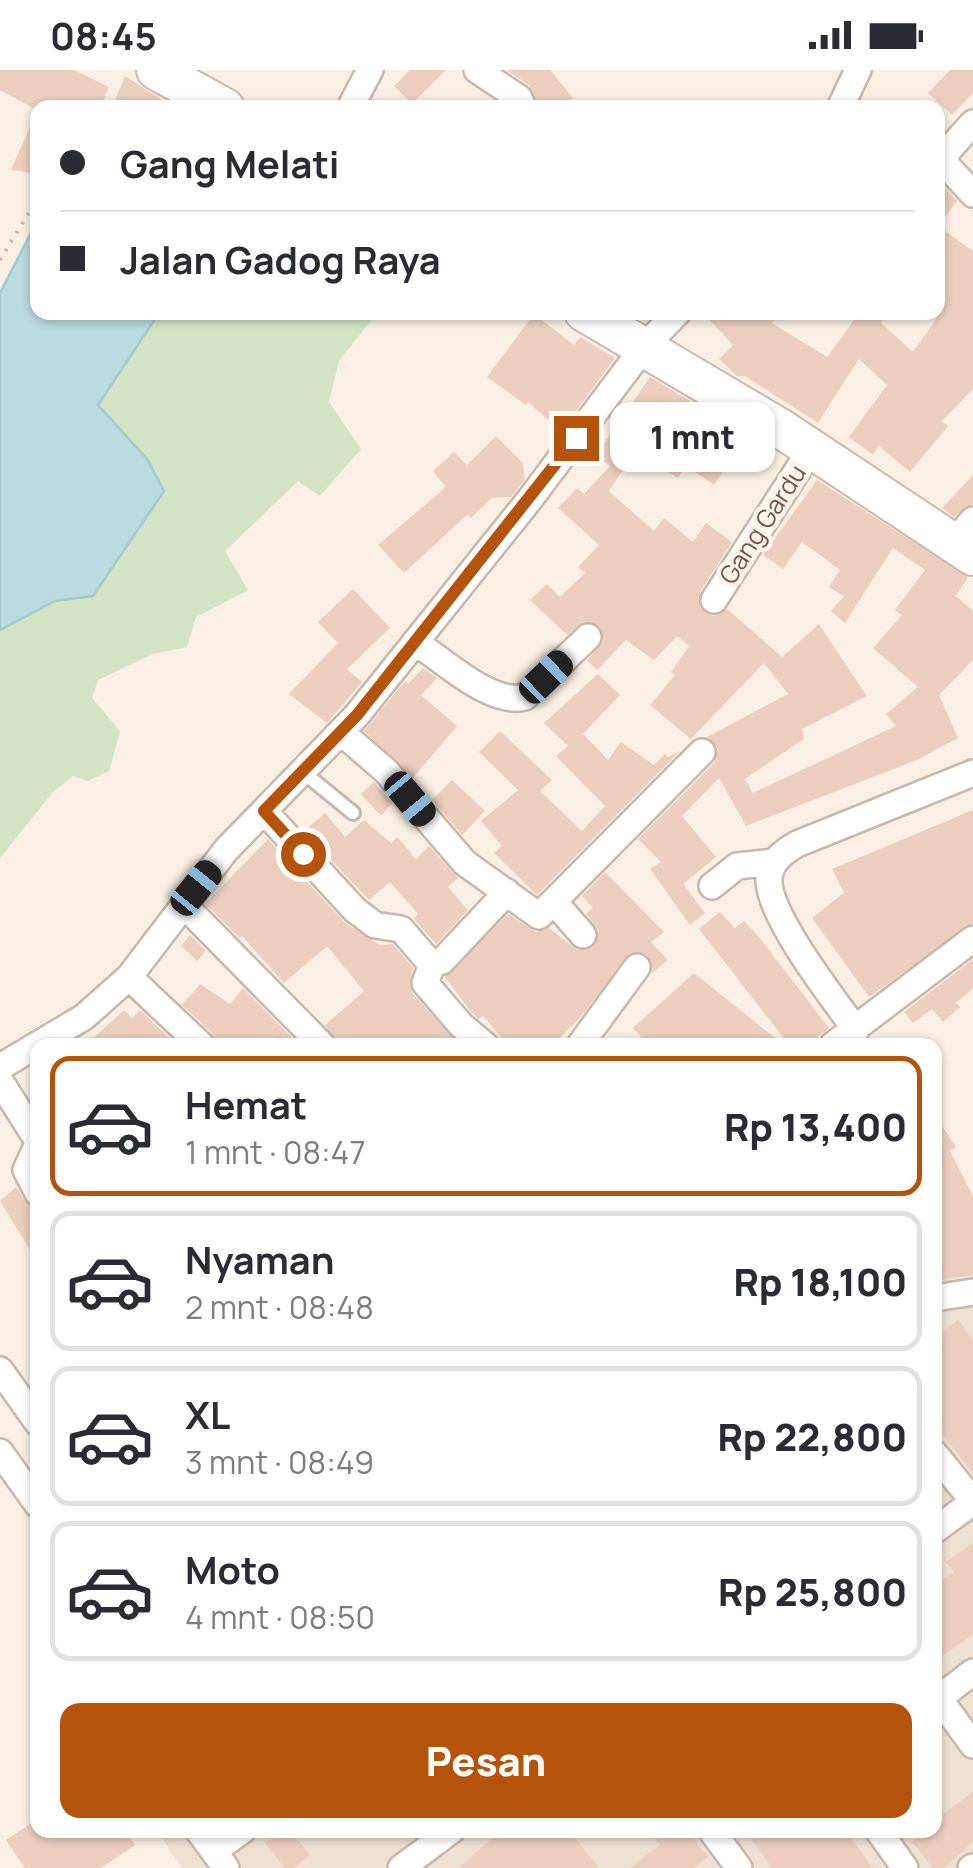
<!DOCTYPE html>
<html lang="id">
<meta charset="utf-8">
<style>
:root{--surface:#fff;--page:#f2f2f3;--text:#2b2b33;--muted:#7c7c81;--line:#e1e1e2;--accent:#b45309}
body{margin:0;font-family:Manrope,sans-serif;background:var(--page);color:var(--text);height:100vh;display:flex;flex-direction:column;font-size:38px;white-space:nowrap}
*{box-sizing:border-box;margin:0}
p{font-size:32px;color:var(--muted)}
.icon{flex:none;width:55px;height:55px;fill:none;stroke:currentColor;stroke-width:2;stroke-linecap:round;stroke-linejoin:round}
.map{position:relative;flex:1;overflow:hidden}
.panel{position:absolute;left:30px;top:968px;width:912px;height:800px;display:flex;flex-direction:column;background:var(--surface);border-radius:20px;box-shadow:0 2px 8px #0004}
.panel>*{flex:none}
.guide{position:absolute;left:30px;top:30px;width:915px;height:220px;border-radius:20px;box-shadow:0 2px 8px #0004;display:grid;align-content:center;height:220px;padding:0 30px;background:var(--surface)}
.end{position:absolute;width:45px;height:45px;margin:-22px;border:12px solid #b45309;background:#fff;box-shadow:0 0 0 5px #fff}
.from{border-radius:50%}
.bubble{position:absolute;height:70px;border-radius:20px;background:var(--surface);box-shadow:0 2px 8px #0004;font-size:32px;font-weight:800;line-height:70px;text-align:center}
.car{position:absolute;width:30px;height:60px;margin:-30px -15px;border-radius:12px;box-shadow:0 0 8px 2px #0007;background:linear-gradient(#222 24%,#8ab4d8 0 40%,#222 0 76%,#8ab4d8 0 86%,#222 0)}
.guide b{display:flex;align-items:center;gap:35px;height:95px;font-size:38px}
.guide b+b{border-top:2px solid var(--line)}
.guide i{width:25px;height:25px;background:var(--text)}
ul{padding:18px 0 0;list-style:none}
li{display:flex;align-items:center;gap:30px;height:140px;margin:0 20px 15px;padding:0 10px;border:5px solid var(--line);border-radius:20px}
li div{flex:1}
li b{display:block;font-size:38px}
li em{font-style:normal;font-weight:800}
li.on{border-color:var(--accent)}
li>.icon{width:90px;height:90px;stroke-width:1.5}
.action{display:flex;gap:20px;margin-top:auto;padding:20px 30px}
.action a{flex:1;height:115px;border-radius:20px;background:var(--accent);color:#fff;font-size:40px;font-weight:800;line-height:115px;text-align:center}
.status{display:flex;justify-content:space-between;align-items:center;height:70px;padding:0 50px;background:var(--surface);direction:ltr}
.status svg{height:28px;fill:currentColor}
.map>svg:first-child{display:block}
</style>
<div class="status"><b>08:45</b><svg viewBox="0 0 49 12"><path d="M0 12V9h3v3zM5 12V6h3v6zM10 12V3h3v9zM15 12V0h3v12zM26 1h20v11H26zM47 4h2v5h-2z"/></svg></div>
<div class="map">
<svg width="973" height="1798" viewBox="0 0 973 1798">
<rect width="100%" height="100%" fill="#f9f0e3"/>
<path fill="#efe1d2" d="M973,1147V1798H182L157,1760H935V1153Z"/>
<path fill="#d2e4c3" d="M159,243H377L339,291L329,332L361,379L320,426L298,411L225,481L248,520L196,547L187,577L153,584L98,610L92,628L120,661L109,701L88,711L73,706L52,723L0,788V560L55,531L92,526L163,422L147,389L98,335Z"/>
<path fill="#badbdf" stroke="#a2cad0" stroke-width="2.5" d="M37,151L38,242L159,243L98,335L147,389L164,421L93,526L55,531L0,560V223Z"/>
<path fill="#ebcebe" d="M0,0H74L109,17L100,38H33L0,20Z
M410,0H446L412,34L394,16Z
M506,0H550L573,28L561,38H539L529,15Z
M950,0H973V23L952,45L928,23Z
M125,6L161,29L157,38H112Z
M38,38V104L11,100Z
M938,110L957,131L938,156L973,181V319L942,351L948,356L910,402L879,376L873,385L849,367L887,315L859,289L818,353L745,306H737L719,289L733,275L702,242H780L772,253L827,287L860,242H889L881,253L913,282L941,242L938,240Z
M534,244L574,275L580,267L615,288L561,361L528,332L526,335L487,307Z
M650,307L715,346L711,351L743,373L714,415L686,396L678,408L636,381L609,421L654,461L664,448L693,472L706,453L732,472L700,522V538L714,546L727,539L782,587L819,554L867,626L802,659L804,669L745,709L753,723L896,656L886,644L918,617L873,578L902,545L895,540L925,500L893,478L845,553L831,541L844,526L829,517L840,500L802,472L783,499L763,485L817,410L968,507L956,526L973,541V590L939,625L958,668L917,690L746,756L719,708L682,746L716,787L683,814L705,843L690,855L650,799L661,792L638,769L714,693L718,679L707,667L788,624L764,593L691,669L650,635L675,605L671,602L689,576L677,566L654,590L626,570L597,600L587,590L603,572L600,557L583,552L567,565L530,530L547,514L560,527L585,503L578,497L599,475L558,438L577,418L584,424L610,396L595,386Z
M496,366L523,393L525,409L511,427L492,428L471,448L467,445L404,503L378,475L446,417L433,401L454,382L467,395Z
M973,405V434L954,447L942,438Z
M353,519L390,558L347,599L362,612L327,653L289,624L338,573L318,552Z
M423,598L437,608L421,625L457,656L413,708L364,661L405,611L408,614Z
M598,604L620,625L583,664L608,690L621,672L654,695L665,684L668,687L680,681L537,825L494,783L502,776L481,751L518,720L479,682L500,661L552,710L540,721L582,761L605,736L556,686L568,676L544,653Z
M452,710L485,741L462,765L432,730Z
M374,712L392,733L381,746L361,724Z
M973,740V853L869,927L812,848L844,823L832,799Z
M325,743L345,767L364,750L391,773L397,767L416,789L429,776L458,808L448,817L468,840L436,874L413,848L418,844L390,812L369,830L304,761Z
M268,769L345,853L380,875L393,874L413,898L409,915L413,924L460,975H338L325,955L364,921L327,876L284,913L242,866L240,868L205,834Z
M605,802L664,862L651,872L668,890L652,903L647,885L630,883L579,949L552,975H507L483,946L479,949L472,943L445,907L508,844L536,862L549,858L577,880L593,878L599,861L586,844L593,838L582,826Z
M720,842L735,858L744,851L759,867L829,958L808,975H789L699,859Z
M190,865L206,881L197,891L181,876Z
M973,889V918L956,933L960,937L943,952L932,939L913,953L904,942Z
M694,903L784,975H648L633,958Z
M200,914L230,934L243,918L299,975H217L212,963L182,935Z
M124,940L132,948L140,940L177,975H86Z
M935,1045L956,1077L950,1081L973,1126V1205L935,1210Z
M16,1117L29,1136L38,1139V1193L0,1131Z
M958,1250L973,1270V1403L935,1355V1268Z
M973,1473V1564L944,1585L935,1572V1515L954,1502L946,1492Z
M973,1722V1772L944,1798H933L912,1772L927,1760H935V1750Z
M38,1749V1760H125L135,1775L101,1798H25L6,1770Z
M282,1760H290L310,1785L293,1798H285L265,1773Z
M501,1760H569L599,1798H459Z
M648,1760H687L708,1787L693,1798H630L660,1775Z
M745,1760H845L873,1798H772Z"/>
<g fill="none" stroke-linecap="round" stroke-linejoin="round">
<defs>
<path id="lane" d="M303,702L353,743"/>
<path id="street" d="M477,0L519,28L523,38
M350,38L370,0
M840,38L858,0
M973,53L944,85L948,97L973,124
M953,473L973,450
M714,530L812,378
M415,572C443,590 491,636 525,627L588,567
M342,663L386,701L465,793L539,846L702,682
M264,741L355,840L375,855L401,859L432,895
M712,816L737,796L775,792
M555,833L583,865
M184,835L322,975
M129,907L201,975
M856,960C835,931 767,844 769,809C770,792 783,782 797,774L973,703
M485,975L461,955L425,913L432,895L442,891L507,822
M580,975L637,897
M833,975L973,869
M0,997L84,947L129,907L226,780L357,645L530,429L644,277L678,242
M0,1011L38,1071
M38,1074L26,1100L38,1123
M935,1228L973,1222
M0,1300L38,1353
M0,1382L38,1435
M935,1384L973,1431
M935,1460L973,1432
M935,1623L973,1675
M939,1628L973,1602
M198,1760L226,1798
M711,1760L739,1798
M878,1760L905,1798
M214,1781L243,1760
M401,1798L452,1760
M971,1798L973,1797"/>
<path id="secondary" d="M156,0L225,38
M584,242L780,358L973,486"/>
</defs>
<use href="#lane" stroke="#c8b7ab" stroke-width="18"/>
<use href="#street" stroke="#c8b7ab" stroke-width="30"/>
<use href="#secondary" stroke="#cdb9ac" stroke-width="42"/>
<path stroke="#cfb2a1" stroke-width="4" stroke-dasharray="2.5 8" stroke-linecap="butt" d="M0,190L38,128"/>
<use href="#lane" stroke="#fff" stroke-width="12"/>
<use href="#street" stroke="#fff" stroke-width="25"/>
<use href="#secondary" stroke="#fff" stroke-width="38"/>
</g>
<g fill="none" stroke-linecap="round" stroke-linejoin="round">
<path stroke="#b45309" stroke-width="12" d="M303,784L264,741L357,645L576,368"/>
</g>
<g text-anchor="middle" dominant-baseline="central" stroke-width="9" stroke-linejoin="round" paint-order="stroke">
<g font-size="25" fill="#6d574c" stroke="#fcf4e8">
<text transform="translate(762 454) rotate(-57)">Gang Gardu</text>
</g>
</g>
</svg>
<i class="end from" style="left:303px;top:784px"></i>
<i class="end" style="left:576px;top:368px"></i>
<div class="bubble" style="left:610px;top:332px;width:165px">1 mnt</div>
<i class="car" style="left:546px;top:607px;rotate:46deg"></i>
<i class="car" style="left:410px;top:729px;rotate:140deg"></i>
<i class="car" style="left:196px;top:818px;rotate:39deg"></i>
<div class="guide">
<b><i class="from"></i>Gang Melati</b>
<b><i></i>Jalan Gadog Raya</b>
</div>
<section class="panel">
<ul>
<li class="on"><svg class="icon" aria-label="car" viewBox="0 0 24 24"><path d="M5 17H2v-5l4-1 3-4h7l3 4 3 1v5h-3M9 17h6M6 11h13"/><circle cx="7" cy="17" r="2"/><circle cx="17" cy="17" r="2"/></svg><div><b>Hemat</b><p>1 mnt · 08:47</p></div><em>Rp 13,400</em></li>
<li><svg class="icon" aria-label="car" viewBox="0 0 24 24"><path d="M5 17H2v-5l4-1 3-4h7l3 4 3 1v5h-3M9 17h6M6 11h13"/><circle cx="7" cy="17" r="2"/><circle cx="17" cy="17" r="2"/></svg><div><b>Nyaman</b><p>2 mnt · 08:48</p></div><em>Rp 18,100</em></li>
<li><svg class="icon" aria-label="car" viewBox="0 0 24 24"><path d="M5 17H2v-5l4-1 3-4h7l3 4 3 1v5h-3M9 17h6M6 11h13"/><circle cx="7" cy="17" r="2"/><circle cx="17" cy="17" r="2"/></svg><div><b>XL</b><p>3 mnt · 08:49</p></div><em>Rp 22,800</em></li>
<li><svg class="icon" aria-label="car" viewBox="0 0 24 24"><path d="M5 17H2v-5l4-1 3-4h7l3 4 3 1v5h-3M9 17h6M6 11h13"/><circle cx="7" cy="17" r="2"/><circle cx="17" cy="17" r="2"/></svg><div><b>Moto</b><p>4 mnt · 08:50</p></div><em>Rp 25,800</em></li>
</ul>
<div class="action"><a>Pesan</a></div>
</section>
</div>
